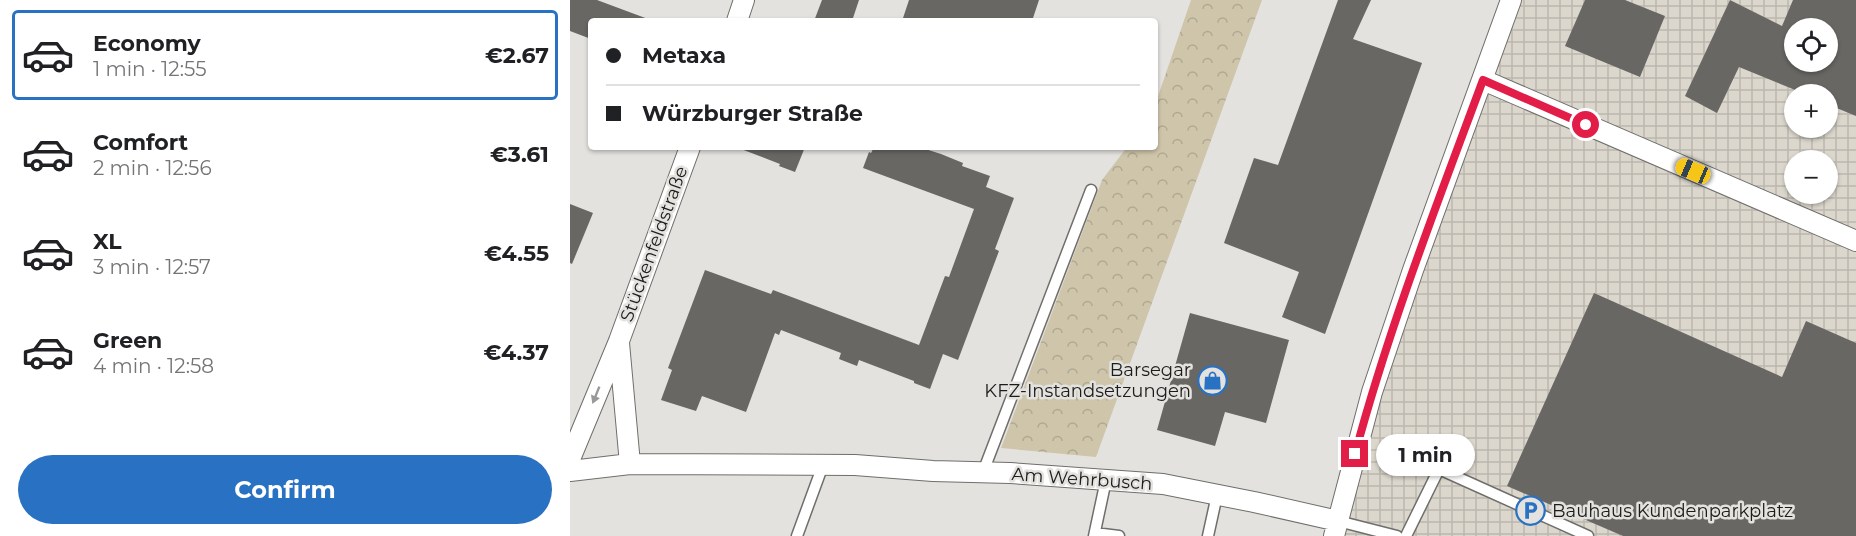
<!DOCTYPE html>
<meta charset="utf-8">
<style>
:root{--surface:#fff;--page:#f6f6f6;--text:#202124;--muted:#757577;--line:#e0e0e0;--accent:#2971c2}
body{margin:0;font-family:Montserrat,sans-serif;background:var(--page);color:var(--text);height:100vh;display:flex;flex-direction:column;font-size:22px;white-space:nowrap}
*{box-sizing:border-box;margin:0}
p{font-size:20px;color:var(--muted)}
.icon{flex:none;width:33px;height:33px;fill:none;stroke:currentColor;stroke-width:2;stroke-linecap:round;stroke-linejoin:round}
.map{position:relative;flex:1;overflow:hidden}
.side{display:flex;flex-direction:column;background:var(--surface);width:570px}
.side>*{flex:none}
.guide{position:absolute;left:18px;top:18px;width:570px;height:132px;border-radius:6px;box-shadow:0 2px 4px #0004;display:grid;align-content:center;height:132px;padding:0 18px;background:var(--surface)}
.tools{position:absolute;left:1214px;top:18px;display:grid;gap:12px}
.tools a{display:grid;place-items:center;width:54px;height:54px;border-radius:50%;background:var(--surface);box-shadow:0 2px 4px #0004;font-size:30px}
.end{position:absolute;width:27px;height:27px;margin:-14px;border:8px solid #e11d48;background:#fff;box-shadow:0 0 0 3px #fff}
.from{border-radius:50%}
.bubble{position:absolute;height:42px;border-radius:21px;background:var(--surface);box-shadow:0 2px 4px #0004;font-size:20px;font-weight:700;line-height:42px;text-align:center}
.car{position:absolute;width:18px;height:36px;margin:-18px -9px;border-radius:8px;box-shadow:0 0 4px 2px #0007;background:linear-gradient(#f5c518 24%,#345 0 40%,#f5c518 0 76%,#345 0 86%,#f5c518 0)}
.guide b{display:flex;align-items:center;gap:21px;height:57px;font-size:22px}
.guide b+b{border-top:2px solid var(--line)}
.guide i{width:15px;height:15px;background:var(--text)}
ul{padding:10px 0 0;list-style:none}
li{display:flex;align-items:center;gap:18px;height:90px;margin:0 12px 9px;padding:0 6px;border:3px solid transparent;border-radius:6px}
li div{flex:1}
li b{display:block;font-size:22px}
li em{font-style:normal;font-weight:700}
li.active{border-color:var(--accent)}
li>.icon{width:54px;height:54px;stroke-width:1.5}
.button{display:flex;gap:12px;margin-top:auto;padding:12px 18px}
.button a{flex:1;height:69px;border-radius:36px;background:var(--accent);color:#fff;font-size:24px;font-weight:700;line-height:69px;text-align:center}
main{display:flex;flex:1;min-height:0}
.map>svg:first-child{display:block}
</style>
<main>
<section class="side">
<ul>
<li class="active"><svg class="icon" aria-label="car" viewBox="0 0 24 24"><path d="M5 17H2v-5l4-1 3-4h7l3 4 3 1v5h-3M9 17h6M6 11h13"/><circle cx="7" cy="17" r="2"/><circle cx="17" cy="17" r="2"/></svg><div><b>Economy</b><p>1 min · 12:55</p></div><em>€2.67</em></li>
<li><svg class="icon" aria-label="car" viewBox="0 0 24 24"><path d="M5 17H2v-5l4-1 3-4h7l3 4 3 1v5h-3M9 17h6M6 11h13"/><circle cx="7" cy="17" r="2"/><circle cx="17" cy="17" r="2"/></svg><div><b>Comfort</b><p>2 min · 12:56</p></div><em>€3.61</em></li>
<li><svg class="icon" aria-label="car" viewBox="0 0 24 24"><path d="M5 17H2v-5l4-1 3-4h7l3 4 3 1v5h-3M9 17h6M6 11h13"/><circle cx="7" cy="17" r="2"/><circle cx="17" cy="17" r="2"/></svg><div><b>XL</b><p>3 min · 12:57</p></div><em>€4.55</em></li>
<li><svg class="icon" aria-label="car" viewBox="0 0 24 24"><path d="M5 17H2v-5l4-1 3-4h7l3 4 3 1v5h-3M9 17h6M6 11h13"/><circle cx="7" cy="17" r="2"/><circle cx="17" cy="17" r="2"/></svg><div><b>Green</b><p>4 min · 12:58</p></div><em>€4.37</em></li>
</ul>
<div class="button"><a>Confirm</a></div>
</section>
<div class="map">
<svg width="1286" height="536" viewBox="0 0 1286 536">
<defs>
<pattern id="industrial-grid" width="8" height="8" patternUnits="userSpaceOnUse" patternTransform="scale(1.5)"><rect width="8" height="8" fill="#dbd7cd"/><path d="M0 4h8M4 0v8" fill="none" stroke="#bbb8af"/></pattern>
<pattern id="park-crowns" width="20" height="18" patternUnits="userSpaceOnUse" patternTransform="scale(1.5)"><rect width="20" height="18" fill="#cec5aa"/><path d="M2 6a3 3 0 1 1 6 0M12 15a3 3 0 1 1 6 0" fill="none" stroke="#b0a992"/></pattern>
</defs>
<rect width="100%" height="100%" fill="#e3e2df"/>
<path fill="url(#industrial-grid)" fill-rule="evenodd" d="M941,0H1286V536H764ZM1224,28H1257V62H1224ZM1224,94H1257V128H1224ZM1224,160H1257V194H1224Z"/>
<path fill="url(#park-crowns)" d="M621,0H692L526,457L431,448L532,180L557,147H585V105Z"/>
<path fill="#686764" fill-rule="evenodd" d="M0,0H27L78,19V21H21V39L0,31Z
M252,0H289L282,21H244Z
M339,0H469L462,21H332Z
M768,0H801L783,39L852,63L755,334L712,317L729,272L654,243L684,158L708,165Z
M1015,0H1055L1095,16L1070,77L995,46Z
M1160,0L1212,26L1223,0H1286V116L1257,104V94H1235L1169,67L1147,113L1115,96ZM1224,28H1257V62H1224Z
M171,147H235L225,172L209,166L210,164L171,149Z
M304,147H349L371,154L393,163L392,166L420,176L416,187L444,198L425,249L429,251L388,360L373,354L360,389L344,383V381L289,360L287,366L269,359L271,353L211,330L209,335L205,333L176,412L132,396L126,411L91,400L102,370L98,368L135,270L201,294L203,290L349,345L375,276L379,277L404,209L293,168L299,152L301,153Z
M0,204L23,213L2,264L0,263Z
M1024,293L1212,377L1236,321L1286,343V536H1053L937,486Z
M620,313L719,340L696,423L655,412L645,446L587,430Z"/>
<g fill="none" stroke-linecap="round" stroke-linejoin="round">
<defs>
<path id="lane" d="M413,472L521,190
M768,521L827,536
M525,533L549,536
M227,536L253,465
M524,536L536,480
M638,536L647,495
M836,536L869,469L1018,536"/>
<path id="street" d="M167,21L174,0
M913,80L1286,241
M49,343L60,464
M0,459L49,341L120,147
M0,471L60,464L285,465L363,471L440,473L593,484L684,502L768,521
M764,536L802,392L843,270L941,0"/>
</defs>
<use href="#lane" stroke="#6f6e6b" stroke-width="13"/>
<use href="#street" stroke="#6f6e6b" stroke-width="22"/>
<use href="#lane" stroke="#fff" stroke-width="10"/>
<use href="#street" stroke="#fff" stroke-width="20"/>
</g>
<defs><path id="oneway-solid" d="M-6-.8H1V-3.2L6.5 0L1 3.2V.8H-6Z" transform="scale(1.5)"/></defs>
<use fill="#999998" href="#oneway-solid" transform="translate(26 395) rotate(112)"/>
<g fill="none" stroke-linecap="round" stroke-linejoin="round">
<path stroke="#e11d48" stroke-width="8" d="M785,454C819,327 867,204 913,80L1016,125"/>
</g>
<defs>
<symbol id="shop-ring" viewBox="-11 -11 22 22"><circle r="9.5" fill="#e3e2df" stroke="#2971c2" stroke-width="1.5"/><path d="M-5-2.5h2.3a2.7 3.5 0 0 1 5.4 0H5L5.5 6h-11ZM-1.5-2.5h3a1.5 2.3 0 0 0-3 0Z" fill="#2971c2"/></symbol>
<symbol id="parking-ring" viewBox="-11 -11 22 22"><circle r="9.5" fill="#e3e2df" stroke="#2971c2" stroke-width="1.5"/><path d="M-3.5-5.5H1a3.5 3.5 0 0 1 0 7H-1V5.5H-3.5ZM-1-3.4V-.6H.8a1.4 1.4 0 0 0 0-2.8Z" fill="#2971c2"/></symbol>
</defs>
<g fill-rule="evenodd">
<use href="#shop-ring" x="626" y="364" width="33" height="33"/>
<use href="#parking-ring" x="944" y="494" width="33" height="33"/>
</g>
<g text-anchor="middle" dominant-baseline="central" stroke-width="5" stroke-linejoin="round" paint-order="stroke">
<g font-size="18" fill="#1c1c1b" stroke="#e3e2df">
<text transform="translate(84 244) rotate(-70)">Stückenfeldstraße</text>
<text transform="translate(512 479) rotate(4)">Am Wehrbusch</text>
</g>
<g font-size="18" fill="#1c1c1b" stroke="#e3e2df" text-anchor="end">
<text x="621" y="370">Barsegar<tspan x="621" dy="21">KFZ-Instandsetzungen</tspan></text>
<text x="982" y="511" text-anchor="start">Bauhaus Kundenparkplatz</text>
</g>
</g>
</svg>
<div class="tools">
<a><svg class="icon" aria-label="locate" viewBox="0 0 24 24"><circle cx="12" cy="12" r="6"/><path d="M12 2v4M12 18v4M2 12h4M18 12h4"/></svg></a>
<a>+</a>
<a>−</a>
</div>
<i class="end from" style="left:1016px;top:125px"></i>
<i class="end" style="left:785px;top:454px"></i>
<div class="bubble" style="left:806px;top:434px;width:99px">1 min</div>
<i class="car" style="left:1123px;top:171px;rotate:293deg"></i>
<div class="guide">
<b><i class="from"></i>Metaxa</b>
<b><i></i>Würzburger Straße</b>
</div>
</div>
</main>
